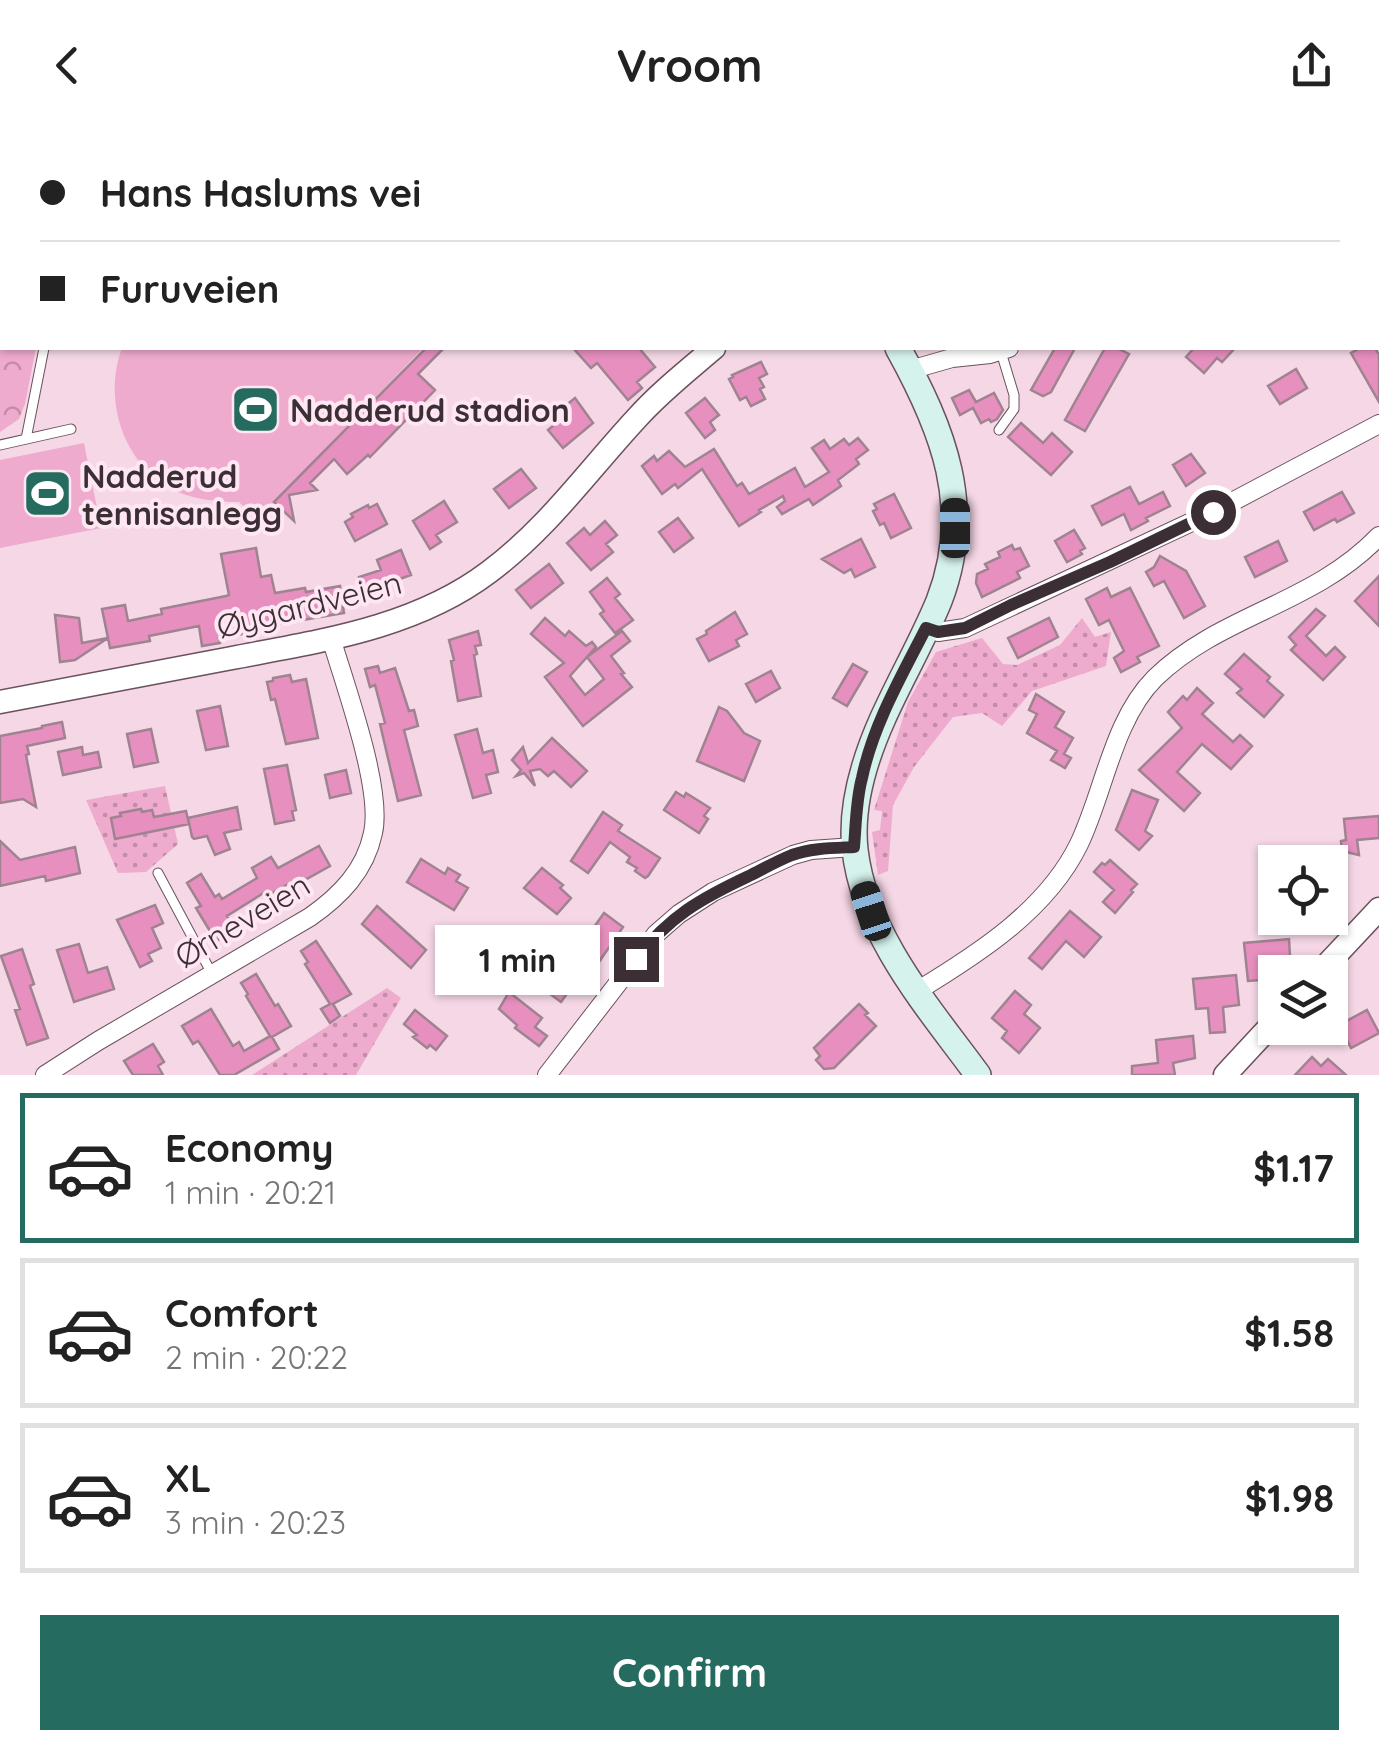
<!DOCTYPE html>
<meta charset="utf-8">
<style>
:root{--surface:#fff;--page:#f6f6f6;--text:#222;--muted:#767676;--line:#e0e0e0;--accent:#266b5f}
body{margin:0;font-family:Quicksand,sans-serif;background:var(--page);color:var(--text);height:100vh;display:flex;flex-direction:column;font-size:38px;white-space:nowrap}
*{box-sizing:border-box;margin:0}
p{font-size:32px;color:var(--muted)}
.icon{flex:none;width:55px;height:55px;fill:none;stroke:currentColor;stroke-width:2;stroke-linecap:round;stroke-linejoin:round}
.map{position:relative;height:945px;overflow:hidden}
.panel{display:flex;flex-direction:column;background:var(--surface);flex:1}
.panel>*{flex:none}
.hud{position:absolute;left:0px;top:0px;width:1380px;height:220px;box-shadow:0 2px 8px #0004;display:grid;align-content:center;height:220px;padding:0 40px;background:var(--surface)}
.buttons{position:absolute;left:1258px;top:715px;display:grid;gap:20px}
.buttons a{display:grid;place-items:center;width:90px;height:90px;border-radius:0px;background:var(--surface);box-shadow:0 2px 8px #0004;font-size:50px}
.end{position:absolute;width:45px;height:45px;margin:-22px;border:12px solid #3b2f35;background:#fff;box-shadow:0 0 0 5px #fff}
.from{border-radius:50%}
.bubble{position:absolute;height:70px;border-radius:0px;background:var(--surface);box-shadow:0 2px 8px #0004;font-size:32px;font-weight:700;line-height:70px;text-align:center}
.car{position:absolute;width:30px;height:60px;margin:-30px -15px;border-radius:12px;box-shadow:0 0 8px 2px #0007;background:linear-gradient(#222 24%,#8ab4d8 0 40%,#222 0 76%,#8ab4d8 0 86%,#222 0)}
.hud b{display:flex;align-items:center;gap:35px;height:95px;font-size:38px}
.hud b+b{border-top:2px solid var(--line)}
.hud i{width:25px;height:25px;background:var(--text)}
ul{padding:18px 0 0;list-style:none}
li{display:flex;align-items:center;gap:30px;height:150px;margin:0 20px 15px;padding:0 20px;border:5px solid var(--line);border-radius:0px}
li div{flex:1}
li b{display:block;font-size:38px}
li em{font-style:normal;font-weight:700}
li.on{border-color:var(--accent)}
li>.icon{width:90px;height:90px;stroke-width:1.5}
.button{display:flex;gap:20px;margin-top:auto;padding:20px 40px}
.button a{flex:1;height:115px;border-radius:0px;background:var(--accent);color:#fff;font-size:40px;font-weight:700;line-height:115px;text-align:center}
header{display:flex;justify-content:space-between;align-items:center;height:130px;padding:0 40px;background:var(--surface);font-size:45px;font-weight:700}
.map>svg:first-child{display:block}
</style>
<header><svg class="icon" aria-label="back" viewBox="0 0 24 24"><path d="M15 5l-7 7 7 7"/></svg>Vroom<svg class="icon" aria-label="share" viewBox="0 0 24 24"><path d="M12 15V3M7 8l5-5 5 5M5 13v7h14v-7"/></svg></header>
<div class="map">
<svg width="1379" height="945" viewBox="0 0 1379 945">
<defs>
<pattern id="grass-dots" width="8" height="8" patternUnits="userSpaceOnUse" patternTransform="scale(2.5)"><rect width="8" height="8" fill="#efabce"/><path d="M2 2h.1M6 6h.1" fill="none" stroke="#c38ca8" stroke-width="1.8" stroke-linecap="round"/></pattern>
<pattern id="park-crowns" width="20" height="18" patternUnits="userSpaceOnUse" patternTransform="scale(2.5)"><rect width="20" height="18" fill="#efabce"/><path d="M2 6a3 3 0 1 1 6 0M12 15a3 3 0 1 1 6 0" fill="none" stroke="#c38ca8"/></pattern>
</defs>
<rect width="100%" height="100%" fill="#f5d7e5"/>
<path fill="url(#grass-dots)" d="M1082,488L1095,507L1111,502L1106,536L1032,561L1002,596L982,583L953,587L914,637L893,675L888,741L878,745L872,702L880,700L882,681L874,680L908,572L936,522L982,508L1003,534L1017,535L1060,515Z
M165,656L178,714L146,742L118,743L86,670Z
M387,858L401,868L356,945H252Z"/>
<path fill="url(#park-crowns)" d="M2,179V218H36L25,274L19,289L0,302V181Z"/>
<path fill="#efabce" d="M122,218H423L257,390L239,372C218,372 198,370 178,362C124,338 102,271 122,218Z
M84,313L101,398L0,418V330Z"/>
<path fill="#e790bf" stroke="#9f8391" stroke-width="2.5" d="M426,218H444L418,244L435,260L370,327L368,325L347,344L334,329L310,353L317,360L289,365L294,391L274,372Z
M573,218H639L655,237L637,252L642,258L628,270L597,233L591,238Z
M1055,218H1075L1051,262L1043,266L1031,260Z
M1105,218H1117L1129,224L1085,301L1065,290Z
M1194,218H1235L1222,232L1217,228L1204,243L1186,227Z
M1360,218H1375L1379,225V272L1351,223Z
M761,232L767,244L759,248L764,257L760,259L765,269L751,276L746,267L740,270L729,249L733,247L732,245Z
M1296,239L1307,258L1280,274L1268,256Z
M969,260L976,272L994,263L1003,280L997,289L991,292L989,289L981,293L973,278L960,285L952,268Z
M575,268L593,293L563,318L548,300L564,287L559,281Z
M705,268L719,285L710,292L715,300L705,308L686,283Z
M1021,293L1043,313L1052,303L1072,322L1051,345L1008,307Z
M858,308L868,320L856,329L859,334L838,350L841,356L813,375L809,369L782,384L777,377L785,371L783,366L759,380L761,382L739,396L702,339L678,358L675,354L662,364L642,336L654,326L657,331L669,321L685,337L714,319L737,356L742,353L749,364L795,338L805,357L829,342L812,318L824,310L830,319L844,309L849,315Z
M1191,324L1205,343L1186,356L1173,335Z
M521,339L536,358L509,378L494,359Z
M1130,357L1139,374L1163,362L1170,376L1146,388L1148,391L1131,400L1124,384L1102,395L1092,376Z
M1342,362L1354,383L1337,392L1335,389L1314,400L1304,382Z
M894,364L911,398L891,408L884,393L880,395L873,381L877,379L874,374Z
M444,371L457,392L436,405L441,412L430,419L413,391Z
M377,374L387,394L355,411L345,392L353,387L351,384L368,375L369,378Z
M678,388L693,408L674,422L659,402Z
M605,391L617,405L606,414L613,422L591,440L567,413L584,398L590,405Z
M1074,400L1085,418L1080,421L1082,424L1067,432L1055,411Z
M861,409L875,437L855,447L851,439L844,443L822,429Z
M1278,411L1287,431L1255,447L1245,427Z
M1012,415L1014,420L1020,418L1029,436L1017,442L1020,448L982,467L976,453L977,444L988,439L985,434L1000,427L998,422Z
M256,418L261,447L271,445L275,463L305,458L306,462L340,456L344,483L249,499V503L219,508L220,513L202,516L199,496L149,506L150,511L110,518L108,508L75,530L60,532L55,485L79,488L82,513L108,508L102,479L125,475L128,491L162,484L161,479L226,466L229,465L221,424Z
M401,420L411,445L363,462L359,447L381,440L377,430Z
M1160,426L1186,441L1205,476L1184,488L1164,451L1154,456L1146,442L1154,437Z
M549,434L563,453L531,478L516,460Z
M1379,446V496L1355,471Z
M607,448L620,464L615,468L633,490L615,503L600,484L604,481L590,462Z
M1107,458L1111,467L1130,458L1159,516L1137,527L1140,532L1121,542L1114,528L1124,521L1109,490L1099,495L1086,469Z
M1316,479L1325,486L1306,506L1326,526L1335,517L1345,527L1323,550L1291,520L1296,515L1289,507Z
M735,482L747,504L736,510L739,516L709,531L697,509L707,504L706,501Z
M545,488L565,506L569,501L586,516L592,512L596,517L570,546L585,565L604,549L587,527L622,501L630,511L611,526L624,543L621,544L632,557L583,596L545,547L564,533L531,504Z
M1049,488L1058,507L1018,528L1008,508Z
M478,501L481,515L475,516L477,524L474,525L481,566L458,571L451,531L454,530L449,510Z
M1244,524L1270,547L1267,551L1283,565L1264,587L1237,563L1242,559L1225,544Z
M853,534L867,542L847,576L833,568Z
M378,536L380,543L395,538L409,581L414,580L418,596L404,600L421,665L398,671L380,594L385,593L375,555L370,557L365,539Z
M771,541L780,558L756,572L746,554Z
M290,545L292,552L306,549L318,608L286,614L275,569L271,570L267,552L273,551V548Z
M1197,558L1213,573L1202,584L1233,612L1240,605L1252,616L1231,639L1202,614L1177,642L1200,663L1184,681L1139,640L1182,598L1168,582L1183,566L1187,570Z
M1036,564L1064,582L1055,597L1073,608L1064,624L1071,628L1065,638L1051,630L1057,621L1027,603L1037,584L1029,580Z
M220,576L228,616L206,620L197,581Z
M719,577L727,581L744,603L760,611L744,651L697,631Z
M62,592L65,608L27,616L29,624L26,625L36,677L23,669L0,673V606L42,598V596Z
M151,599L158,632L134,637L127,604Z
M477,599L483,623L493,620L498,642L486,645L491,663L473,668L455,605Z
M552,608L587,641L571,657L554,641L548,646L540,639L530,641L535,656L524,643L516,646L521,640L512,630L523,617L528,633Z
M82,617L83,625L98,622L101,637L63,645L58,622Z
M287,635L296,680L292,681L294,690L275,694L264,639Z
M346,640L351,663L330,668L325,645Z
M1132,660L1158,670L1145,701L1152,706L1139,720L1116,700Z
M676,662L684,667L686,663L710,678L704,686L708,689L699,703L664,680Z
M237,677L241,699L224,703L230,719L215,725L207,706L194,709L192,707L188,688Z
M141,679L142,682L152,680L154,687L186,681L189,694L115,709L111,688L121,686L120,683Z
M603,682L622,695L618,701L660,728L648,746L645,748L635,741L637,738L627,732L630,727L610,712L588,743L571,731Z
M1379,686V708L1357,710L1359,725L1342,721L1341,711L1346,710L1344,689Z
M0,711L20,730L75,717L80,743L46,751L45,746L0,756Z
M319,716L330,736L303,751L301,747L267,766L265,762L227,786L236,800L216,811L196,778L201,776L187,753L201,744L215,767L219,764L222,769L257,748L252,738L271,727L278,738Z
M421,729L445,744L448,738L460,745L456,751L468,758L454,780L407,752Z
M1110,730L1137,754L1131,760L1133,762L1115,783L1103,772L1114,760L1094,742L1102,733L1105,735Z
M542,738L563,755L560,758L571,768L557,784L524,758Z
M155,775L163,793L152,798L161,818L148,824L152,831L140,837L117,790Z
M377,776L426,820L411,838L362,794Z
M1070,781L1101,807L1084,827L1066,811L1042,839L1029,828Z
M604,783L623,797L581,858L574,854L561,872L527,847L540,829L529,822L539,807L572,828Z
M1289,809L1290,826L1274,828L1275,849L1248,851L1244,813Z
M316,811L351,864L333,874L340,886L330,893L321,879L330,874L305,834L308,832L301,821Z
M79,814L88,843L107,837L114,859L74,872L57,820Z
M471,814L493,831L482,846L476,842L460,861L443,848Z
M22,819L34,854L30,856L48,908L27,915L15,880L20,879L1,826Z
M256,844L275,876L278,874L291,896L272,907L279,919L234,945H220L201,915L198,911L193,914L182,896L211,879L233,916L239,912L244,921L270,906L246,866L248,864L241,853Z
M1236,845L1239,875L1223,877L1225,902L1210,903L1208,878L1196,879L1193,849Z
M1015,861L1031,875L1024,884L1040,898L1019,923L1002,908L1007,901L992,888Z
M509,862L542,888L535,897L547,906L539,916L515,898L517,895L499,879Z
M859,874L868,883L865,885L876,896L834,938L824,939L816,930L820,926L814,918Z
M415,880L447,906L436,920L430,915L427,918L413,907L417,905L404,894Z
M1367,880L1379,903L1351,918L1339,895Z
M1193,906L1195,928L1173,933L1175,945H1132V936L1158,933L1156,910Z
M153,914L164,932L158,936L163,945H133L124,931Z
M1312,927L1321,936L1328,929L1346,945H1295Z"/>
<g fill="none" stroke-linecap="round" stroke-linejoin="round">
<defs>
<path id="service" d="M187,0L189,2
M426,0L428,2
M698,0L699,2
M197,2L201,0
M999,300L1014,279V265L1001,222
M26,309L44,218
M0,315L71,299
M158,743L212,844"/>
<path id="minor" d="M1378,15L1379,14
M910,240L952,228L990,224L1009,218
M926,497L938,502L965,498L1213,382L1379,294
M917,861C978,824 1047,780 1079,714C1104,662 1113,590 1155,548C1221,484 1313,475 1379,406
M45,945L98,911L310,787C340,766 365,741 373,703C383,659 345,555 331,508
M547,945L656,804L679,784L713,762L793,725L811,720L854,717"/>
<path id="tertiary" d="M763,0L765,2
M0,572C77,558 154,543 232,528C320,511 415,498 489,442C547,399 587,342 636,289C659,263 687,241 714,218
M1320,842L1379,779
M1225,945L1275,891"/>
<path id="secondary" d="M892,0H896
M872,2L873,0
M898,218C943,299 975,378 939,471C923,510 901,548 883,588C865,628 850,675 855,720C865,806 929,878 978,945"/>
</defs>
<use href="#service" stroke="#6a515e" stroke-width="11"/>
<use href="#minor" stroke="#6a515e" stroke-width="20"/>
<use href="#tertiary" stroke="#6a515e" stroke-width="25"/>
<use href="#secondary" stroke="#6a515e" stroke-width="28"/>
<use href="#service" stroke="#fff" stroke-width="9"/>
<use href="#minor" stroke="#fff" stroke-width="18"/>
<use href="#tertiary" stroke="#fff" stroke-width="22"/>
<use href="#secondary" stroke="#d6f2ec" stroke-width="25"/>
</g>
<g fill="none" stroke-linecap="round" stroke-linejoin="round">
<path stroke="#3b2f35" stroke-width="12" d="M636,829C670,786 700,769 749,746C763,739 777,731 792,725C811,718 834,718 854,717C856,694 856,670 862,648C873,595 902,545 926,498L938,502L965,498L1011,475L1110,432L1213,382"/>
</g>
<defs>
<symbol id="stadium-square" viewBox="-11 -11 22 22"><rect x="-9" y="-9" width="18" height="18" rx="4" fill="#266b5f" stroke="#fee6f2"/><path d="M0-5a6.5 5 0 1 0 0 10a6.5 5 0 1 0 0-10ZM-3.5-1.8h7v3.6h-7Z" fill="#fff"/></symbol>
</defs>
<g fill-rule="evenodd">
<use href="#stadium-square" x="228" y="252" width="55" height="55"/>
<use href="#stadium-square" x="20" y="336" width="55" height="55"/>
</g>
<g text-anchor="middle" dominant-baseline="central" stroke-width="8" stroke-linejoin="round" paint-order="stroke">
<g font-size="32" font-weight="bold" fill="#3b2f35" stroke="#fee6f2" text-anchor="start">
<text x="290" y="280">Nadderud stadion</text>
<text x="82" y="346">Nadderud<tspan x="82" dy="37">tennisanlegg</tspan></text>
</g>
<g font-size="32" fill="#3b2f35" stroke="#fee6f2">
<text transform="translate(309 474) rotate(-14)">Øygardveien</text>
<text transform="translate(242 790) rotate(-31)">Ørneveien</text>
</g>
</g>
</svg>
<div class="buttons">
<a><svg class="icon" aria-label="locate" viewBox="0 0 24 24"><circle cx="12" cy="12" r="6"/><path d="M12 2v4M12 18v4M2 12h4M18 12h4"/></svg></a>
<a><svg class="icon" aria-label="layers" viewBox="0 0 24 24"><path d="M12 4l9 5-9 5-9-5zM3 14l9 5 9-5"/></svg></a>
</div>
<i class="end from" style="left:1213px;top:382px"></i>
<i class="end" style="left:636px;top:829px"></i>
<div class="bubble" style="left:435px;top:795px;width:165px">1 min</div>
<i class="car" style="left:955px;top:398px;rotate:0deg"></i>
<i class="car" style="left:871px;top:781px;rotate:342deg"></i>
<div class="hud">
<b><i class="from"></i>Hans Haslums vei</b>
<b><i></i>Furuveien</b>
</div>
</div>
<section class="panel">
<ul>
<li class="on"><svg class="icon" aria-label="car" viewBox="0 0 24 24"><path d="M5 17H2v-5l4-1 3-4h7l3 4 3 1v5h-3M9 17h6M6 11h13"/><circle cx="7" cy="17" r="2"/><circle cx="17" cy="17" r="2"/></svg><div><b>Economy</b><p>1 min · 20:21</p></div><em>$1.17</em></li>
<li><svg class="icon" aria-label="car" viewBox="0 0 24 24"><path d="M5 17H2v-5l4-1 3-4h7l3 4 3 1v5h-3M9 17h6M6 11h13"/><circle cx="7" cy="17" r="2"/><circle cx="17" cy="17" r="2"/></svg><div><b>Comfort</b><p>2 min · 20:22</p></div><em>$1.58</em></li>
<li><svg class="icon" aria-label="car" viewBox="0 0 24 24"><path d="M5 17H2v-5l4-1 3-4h7l3 4 3 1v5h-3M9 17h6M6 11h13"/><circle cx="7" cy="17" r="2"/><circle cx="17" cy="17" r="2"/></svg><div><b>XL</b><p>3 min · 20:23</p></div><em>$1.98</em></li>
</ul>
<div class="button"><a>Confirm</a></div>
</section>
